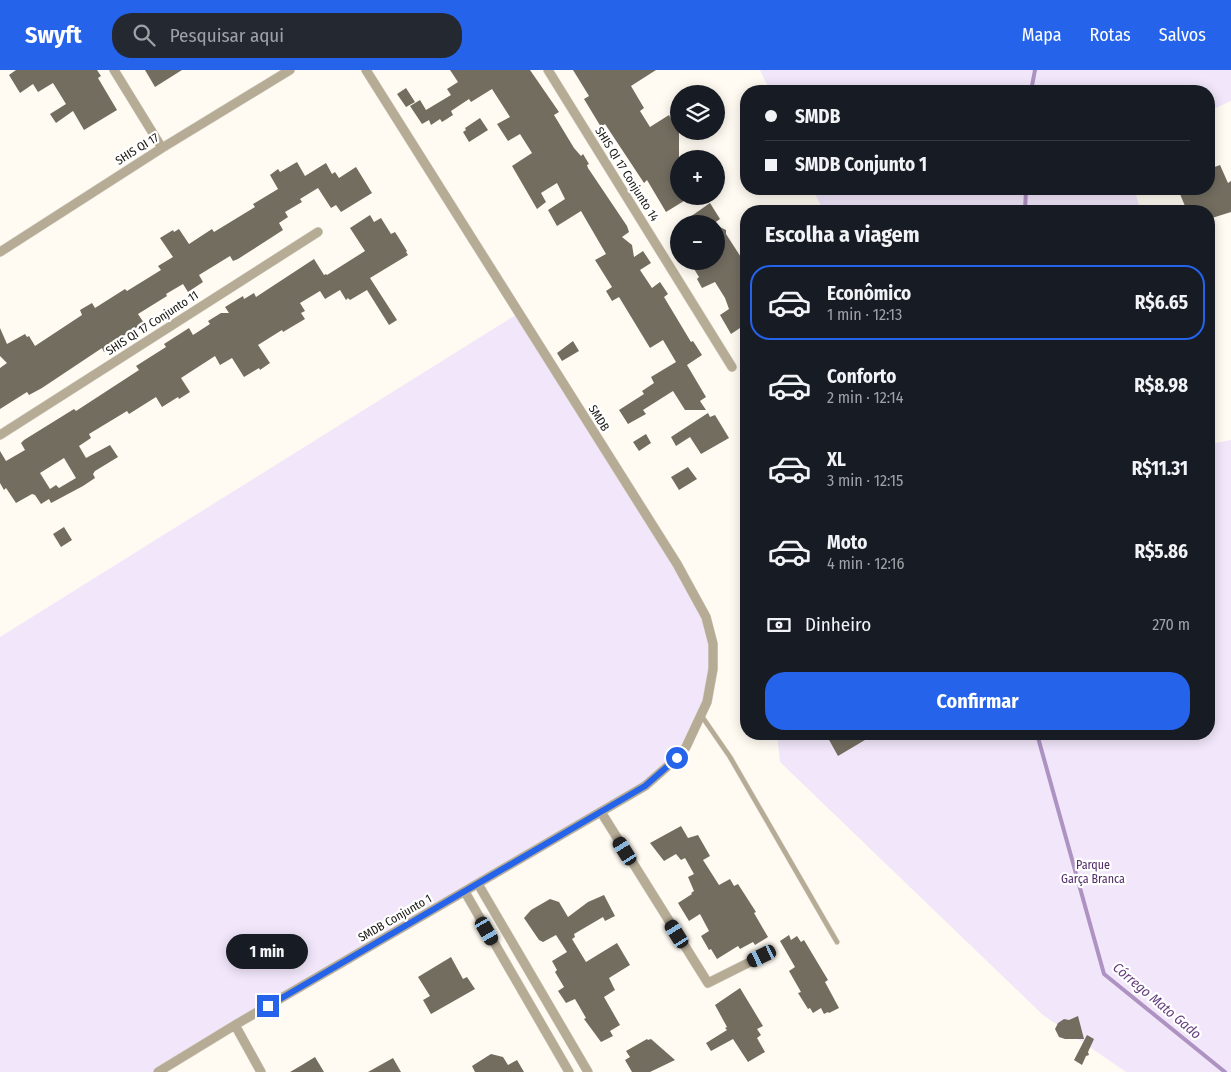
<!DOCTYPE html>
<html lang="pt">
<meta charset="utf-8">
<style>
:root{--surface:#171b24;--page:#242831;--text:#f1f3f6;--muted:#9ea1a6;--line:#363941;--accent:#2563eb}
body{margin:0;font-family:"Fira Sans Condensed",sans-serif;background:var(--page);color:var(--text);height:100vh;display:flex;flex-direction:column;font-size:19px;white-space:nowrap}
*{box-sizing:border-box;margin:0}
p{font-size:16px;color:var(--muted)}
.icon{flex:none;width:28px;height:28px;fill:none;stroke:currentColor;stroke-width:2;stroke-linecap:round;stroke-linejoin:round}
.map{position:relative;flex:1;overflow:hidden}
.drawer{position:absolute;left:740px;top:135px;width:475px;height:535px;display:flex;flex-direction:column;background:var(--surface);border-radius:20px;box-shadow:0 2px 12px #0003}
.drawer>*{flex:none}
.hud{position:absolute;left:740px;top:15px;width:475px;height:110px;border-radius:20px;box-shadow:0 2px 12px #0003;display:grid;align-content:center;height:110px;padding:0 25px;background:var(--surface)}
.tools{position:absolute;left:670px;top:15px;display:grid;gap:10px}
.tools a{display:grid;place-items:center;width:55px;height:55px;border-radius:50%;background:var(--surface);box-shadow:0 2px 12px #0003;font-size:25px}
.end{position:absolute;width:22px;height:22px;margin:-11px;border:6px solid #2563eb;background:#fff;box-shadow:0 0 0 2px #fff}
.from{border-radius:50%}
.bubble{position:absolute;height:35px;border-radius:18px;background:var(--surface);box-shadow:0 2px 12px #0003;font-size:16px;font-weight:700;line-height:35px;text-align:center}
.car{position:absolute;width:15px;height:30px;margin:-15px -8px;border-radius:6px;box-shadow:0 0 4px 1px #0007;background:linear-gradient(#222 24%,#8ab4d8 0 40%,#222 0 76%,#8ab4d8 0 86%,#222 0)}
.hud b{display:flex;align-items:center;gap:18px;height:48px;font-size:19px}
.hud b+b{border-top:1px solid var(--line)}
.hud i{width:12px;height:12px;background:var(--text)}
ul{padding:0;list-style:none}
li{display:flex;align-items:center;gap:15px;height:75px;margin:0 10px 8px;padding:0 15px;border:2px solid transparent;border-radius:20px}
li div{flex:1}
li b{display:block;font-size:19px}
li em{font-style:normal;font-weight:700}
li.current{border-color:var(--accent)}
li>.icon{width:45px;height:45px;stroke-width:1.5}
h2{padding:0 25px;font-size:22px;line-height:60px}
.pay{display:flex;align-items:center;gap:12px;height:55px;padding:0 25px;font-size:19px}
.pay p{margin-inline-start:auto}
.cta{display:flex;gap:10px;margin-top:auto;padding:10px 25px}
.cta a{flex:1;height:58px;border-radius:20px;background:var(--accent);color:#fff;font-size:20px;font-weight:700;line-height:58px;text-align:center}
header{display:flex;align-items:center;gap:30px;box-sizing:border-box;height:70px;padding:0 25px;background:var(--accent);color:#fff}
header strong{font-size:24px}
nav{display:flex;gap:28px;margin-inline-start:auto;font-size:18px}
.search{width:350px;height:45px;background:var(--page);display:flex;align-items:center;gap:12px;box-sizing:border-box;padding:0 18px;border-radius:20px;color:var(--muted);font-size:19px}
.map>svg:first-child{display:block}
</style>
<header>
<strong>Swyft</strong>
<div class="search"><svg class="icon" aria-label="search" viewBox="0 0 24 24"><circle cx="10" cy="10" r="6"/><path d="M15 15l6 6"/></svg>Pesquisar aqui</div>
<nav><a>Mapa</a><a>Rotas</a><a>Salvos</a></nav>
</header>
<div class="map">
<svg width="1231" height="1002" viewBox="0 0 1231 1002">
<rect width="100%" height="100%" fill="#fffbf2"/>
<path fill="#f1e6fa" d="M760,0H1231V31L1209,41V21H770Z
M813,119H1134L1141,141H823Z
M519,243L706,547L713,574L707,632L686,677L645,716L157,1002H0V567Z
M1209,368L1211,374L1231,370V1002H1126L1043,945L780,692L777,664H1209Z"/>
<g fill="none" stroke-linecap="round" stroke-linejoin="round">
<path stroke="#ae92c2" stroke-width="4" d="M1031,21L1035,0
M1025,141L1026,119
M1037,664L1104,904L1225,1002"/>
</g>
<path fill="#736d60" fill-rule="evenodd" d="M16,0H97L101,6L98,8L117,40L84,60L73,41L56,53L50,44L66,34L53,13L38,22L33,14L20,23L9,5Z
M145,0H182L155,17Z
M450,0H530L559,42L554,45L574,78L581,86L583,84L589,94L587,95L588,98L627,156L629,162L622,167L632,175L634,187L643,181L651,193L640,200L652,218L660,212L668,224L664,227L691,272L693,271L702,285L687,295L706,327L700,331L706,340H685L673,321L643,340L646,344L628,354L619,340L644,324L642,321L654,313L651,307L676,292L663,270L650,278L619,227L612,231L606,221L612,217L595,190L606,184L581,141L557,156L548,140L565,129L557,113L541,123L546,132L537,139L512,96L532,83L520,64L508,71L497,54L510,47L492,19L471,32L469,29L451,41L453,45L442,52L440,49L431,55L429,50L422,54L410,36L420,30L426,40L451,25L447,19L458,12Z
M573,0H656L631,16L644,38L640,41L650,57L669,45L671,49L679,45V126H692L666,142L647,110L644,113L605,54L601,57L584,29L589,26Z
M406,18L415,32L406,37L397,24Z
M480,48L488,60L469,72L463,62L466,60L465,58Z
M297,92L305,106L326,93L332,104L335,102L339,108L356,97L372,123L341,142L336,135L331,138L318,118L300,129L302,132L285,142L288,147L279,153L283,160L238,189L233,191L230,186L199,205L203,212L188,222L183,214L166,224L167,226L138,244L144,253L112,273L114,275L104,282L102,278L42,318L29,325L27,322L0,339V298L7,293L0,286V258L7,274L25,264L27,267L29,266L35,276L82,245L80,240L92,233L95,238L125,219L127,221L161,200L158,196L173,187L160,168L173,160L174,162L179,159L189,174L212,159L214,162L255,137L253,134L278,119L270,105L278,99L280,102Z
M1220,95L1228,113L1231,111V142L1212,148L1209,141H1203L1202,138L1187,141L1180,124L1194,119H1209V99Z
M710,133L720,149L713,154H680Z
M370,145L374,152L381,148L391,164L395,162L407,181L406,182L408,185L370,208L397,250L389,255L367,220L350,230L348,228L346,230L340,220L325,229L320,221L300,233L305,241L301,243L305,249L283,262L282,260L258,275L270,293L260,300L259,298L244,307L232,288L220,295L215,286L181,308L190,322L179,329L178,327L162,337L156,327L129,344L127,341L89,364L91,368L79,376L86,388L110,375L118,387L95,401L93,404L95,408L83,416L53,432L51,433L49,429L41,434L35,425L32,424L16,433L6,418L4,420L0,413V381L6,391L25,380L21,373L24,370L74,339L76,341L139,300L136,296L166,277L164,274L189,258L193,265L210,254L208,251L221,243H229L225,237L243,226L244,229L254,223L256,227L314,189L324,205L326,204L327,205L365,181L350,158ZM64,388L76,408L59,418L56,415L50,419L40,403Z
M716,155L726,160V164L746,195V254L731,264L720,245L729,239L725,228L715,212L702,218L697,209L699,207L689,191H716Z
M573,271L579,281L562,291L557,283Z
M708,343L710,347L715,345L729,368L701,384L690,367L676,376L671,367Z
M646,364L651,373L639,381L633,372Z
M688,397L697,409L679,420L671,407Z
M64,457L72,470L61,477L53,464Z
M835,664H875L838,686L828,668Z
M681,756L688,768L698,765L710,786L703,790L719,815L730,809L734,816L738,814L756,842L754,843L768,867L755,875L753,872L740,879L738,876L717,889L711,879L709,880L701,866L709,861L700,844L689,851L678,833L692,824L691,823L694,821L688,807L694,804L685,788L681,790L676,784L664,791L650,773Z
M604,825L615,846L605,851L603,847L574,864L575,867L572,869L586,892L617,873L630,895L609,908L615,920L604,927L620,955L610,961L613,966L601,972L584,949L586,948L575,929L566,933L558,921L564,917L555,902L557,900L552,891L567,882L556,865L543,872L539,870L524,848L531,840L550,829L559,832L568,847L588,832Z
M789,865L791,870L797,866L801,872L804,870L828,910L825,912L839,938L829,943L828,942L824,944L821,938L813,943L810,938L808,939L798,923L801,922L789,901L795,897L780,871Z
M451,887L463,909L467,907L475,919L431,944L423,930L430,926L418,907Z
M740,918L763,956L757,959L761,965L757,968L765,982L748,992L733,969L711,981L706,973L727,960L725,958L727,957L715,935Z
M1078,946L1084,969H1065L1059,967L1055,959L1058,953L1064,949L1069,950Z
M1087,965L1094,969L1088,982L1089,985L1086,986L1082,995L1074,990Z
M647,969L648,970L651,969L675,990L650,1002H632L625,990L630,987L626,981Z
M491,984L503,987L508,995L517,990L524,1002H475L472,996Z
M315,987L324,1002H290L302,995Z
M393,988L401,1002H368Z"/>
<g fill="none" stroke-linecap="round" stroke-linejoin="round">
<defs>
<path id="service" d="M701,645L730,687L837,872"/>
<path id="minor" d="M114,0L162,78
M548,0L732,297
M0,182L162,78L290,0
M0,365L318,162
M601,742L708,913L762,886
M478,814L588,1002
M465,822L569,1002
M235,955L261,1002
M158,1002L235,955L645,716L677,688L686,677L707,632L713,599V574L706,547L677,494L366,0"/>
</defs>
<use href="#service" stroke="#dad7ce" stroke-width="5.5"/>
<use href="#minor" stroke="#dad7ce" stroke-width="10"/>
<use href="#service" stroke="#b6ab94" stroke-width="4.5"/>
<use href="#minor" stroke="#b6ab94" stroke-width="9"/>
</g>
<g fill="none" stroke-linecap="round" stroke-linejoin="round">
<path stroke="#2563eb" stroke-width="6" d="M268,936L645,716L677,688"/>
</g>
<g text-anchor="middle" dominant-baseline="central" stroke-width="4.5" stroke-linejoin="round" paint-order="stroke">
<g font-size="12" fill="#191712" stroke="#fff">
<text transform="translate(137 79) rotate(-32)">SHIS QI 17</text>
<text transform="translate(627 104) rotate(58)">SHIS QI 17 Conjunto 14</text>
<text transform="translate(152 253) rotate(-33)">SHIS QI 17 Conjunto 11</text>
<text transform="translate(599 348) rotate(58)">SMDB</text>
<text transform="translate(395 848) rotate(-30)">SMDB Conjunto 1</text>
</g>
<g font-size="12" fill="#512c68" stroke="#fff">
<text x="1093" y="795">Parque<tspan x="1093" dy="14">Garça Branca</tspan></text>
</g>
<g font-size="14" font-style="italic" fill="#653f7d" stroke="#fff">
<text transform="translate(1157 931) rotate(40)">Córrego Mato Gado</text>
</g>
</g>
</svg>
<div class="tools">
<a><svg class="icon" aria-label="layers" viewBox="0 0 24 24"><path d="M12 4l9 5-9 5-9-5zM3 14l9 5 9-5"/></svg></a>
<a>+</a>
<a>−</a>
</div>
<i class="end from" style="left:677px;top:688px"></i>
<i class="end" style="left:268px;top:936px"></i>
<div class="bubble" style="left:226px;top:864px;width:82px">1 min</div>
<i class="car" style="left:625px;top:781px;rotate:328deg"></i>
<i class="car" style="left:487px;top:861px;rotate:150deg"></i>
<i class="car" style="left:677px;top:864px;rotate:328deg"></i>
<i class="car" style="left:762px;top:886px;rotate:244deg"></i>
<div class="hud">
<b><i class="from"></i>SMDB</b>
<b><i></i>SMDB Conjunto 1</b>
</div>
<section class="drawer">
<h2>Escolha a viagem</h2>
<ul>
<li class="current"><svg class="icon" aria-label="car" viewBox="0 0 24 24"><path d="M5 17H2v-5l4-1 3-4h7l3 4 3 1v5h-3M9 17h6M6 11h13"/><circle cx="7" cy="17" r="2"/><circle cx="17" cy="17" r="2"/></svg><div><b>Econômico</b><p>1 min · 12:13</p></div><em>R$6.65</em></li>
<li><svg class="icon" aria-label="car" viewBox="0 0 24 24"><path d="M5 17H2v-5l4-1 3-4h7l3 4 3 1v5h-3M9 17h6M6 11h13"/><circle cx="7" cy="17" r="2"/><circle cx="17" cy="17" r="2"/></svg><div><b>Conforto</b><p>2 min · 12:14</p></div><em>R$8.98</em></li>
<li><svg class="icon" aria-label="car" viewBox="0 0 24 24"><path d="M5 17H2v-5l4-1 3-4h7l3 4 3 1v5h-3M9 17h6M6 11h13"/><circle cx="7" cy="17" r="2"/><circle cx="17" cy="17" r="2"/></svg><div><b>XL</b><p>3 min · 12:15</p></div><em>R$11.31</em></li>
<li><svg class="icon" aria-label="car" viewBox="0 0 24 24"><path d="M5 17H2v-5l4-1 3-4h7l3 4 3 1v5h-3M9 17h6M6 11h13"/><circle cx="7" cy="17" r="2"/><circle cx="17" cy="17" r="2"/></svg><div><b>Moto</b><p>4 min · 12:16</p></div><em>R$5.86</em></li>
</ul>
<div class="pay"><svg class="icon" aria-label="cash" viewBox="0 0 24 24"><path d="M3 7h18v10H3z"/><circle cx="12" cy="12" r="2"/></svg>Dinheiro<p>270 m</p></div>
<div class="cta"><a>Confirmar</a></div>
</section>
</div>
